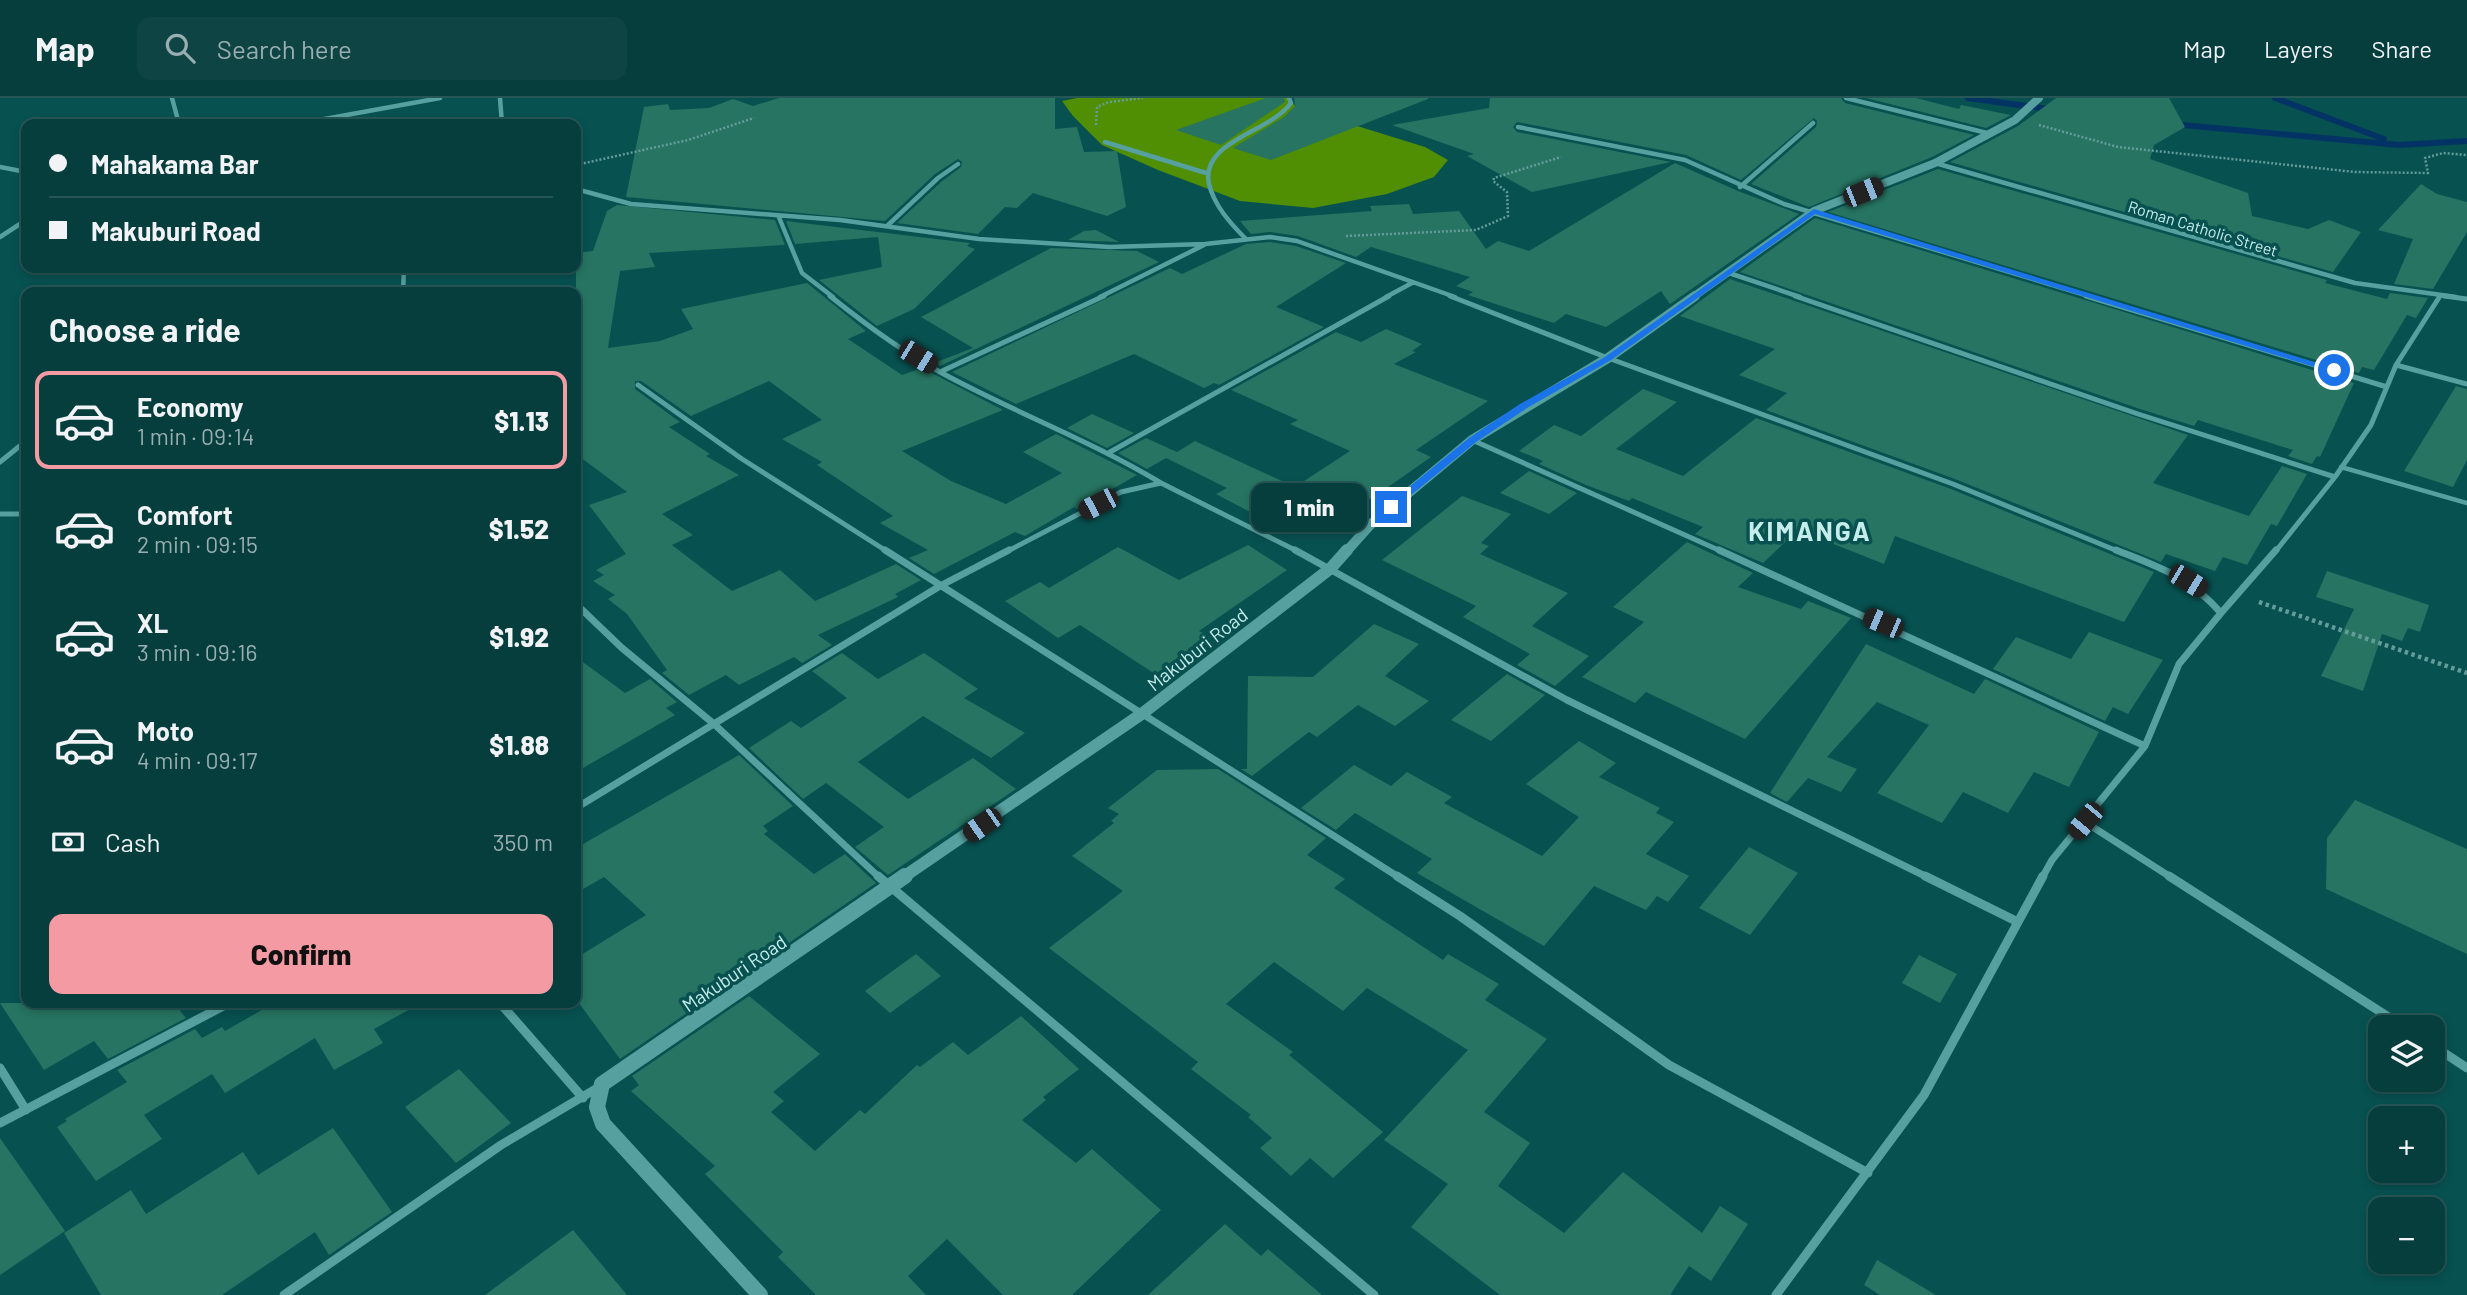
<!DOCTYPE html>
<meta charset="utf-8">
<style>
:root{--surface:#063d3d;--page:#0f4444;--text:#f1f3f6;--muted:#98aeb0;--line:#275657;--accent:#f49aa3}
body{margin:0;font-family:Barlow,sans-serif;background:var(--page);color:var(--text);height:100vh;display:flex;flex-direction:column;font-size:26px;white-space:nowrap}
*{box-sizing:border-box;margin:0}
p{font-size:23px;color:var(--muted)}
.icon{flex:none;width:38px;height:38px;fill:none;stroke:currentColor;stroke-width:2;stroke-linecap:round;stroke-linejoin:round}
.map{position:relative;flex:1;overflow:hidden}
.side{position:absolute;left:21px;top:189px;width:560px;height:721px;display:flex;flex-direction:column;background:var(--surface);border-radius:14px;box-shadow:0 4px 10px #0003,0 0 0 2px var(--line)}
.side>*{flex:none}
.hud{position:absolute;left:21px;top:21px;width:560px;height:154px;border-radius:14px;box-shadow:0 4px 10px #0003,0 0 0 2px var(--line);display:grid;align-content:center;height:154px;padding:0 28px;background:var(--surface)}
.fabs{position:absolute;left:2368px;top:917px;display:grid;gap:14px}
.fabs a{display:grid;place-items:center;width:77px;height:77px;border-radius:14px;background:var(--surface);box-shadow:0 4px 10px #0003,0 0 0 2px var(--line);font-size:35px}
.end{position:absolute;width:32px;height:32px;margin:-16px;border:9px solid #1a73e8;background:#fff;box-shadow:0 0 0 4px #fff}
.from{border-radius:50%}
.bubble{position:absolute;height:49px;border-radius:14px;background:var(--surface);box-shadow:0 4px 10px #0003,0 0 0 2px var(--line);font-size:23px;font-weight:800;line-height:49px;text-align:center}
.car{position:absolute;width:21px;height:42px;margin:-21px -10px;border-radius:9px;box-shadow:0 0 5px 2px #0007;background:linear-gradient(#222 24%,#8ab4d8 0 40%,#222 0 76%,#8ab4d8 0 86%,#222 0)}
.hud b{display:flex;align-items:center;gap:24px;height:66px;font-size:26px}
.hud b+b{border-top:2px solid var(--line)}
.hud i{width:18px;height:18px;background:var(--text)}
ul{padding:0;list-style:none}
li{display:flex;align-items:center;gap:21px;height:98px;margin:0 14px 10px;padding:0 14px;border:4px solid transparent;border-radius:14px}
li div{flex:1}
li b{display:block;font-size:26px}
li em{font-style:normal;font-weight:800}
li.current{border-color:var(--accent)}
li>.icon{width:63px;height:63px;stroke-width:1.5}
h2{padding:0 28px;font-size:32px;line-height:84px}
.pay{display:flex;align-items:center;gap:18px;height:77px;padding:0 28px;font-size:26px}
.pay p{margin-inline-start:auto}
.button{display:flex;gap:14px;margin-top:auto;padding:14px 28px}
.button a{flex:1;height:80px;border-radius:14px;background:var(--accent);color:#111;font-size:28px;font-weight:800;line-height:80px;text-align:center}
header{display:flex;align-items:center;gap:42px;box-sizing:border-box;height:98px;padding:0 35px;background:var(--surface);border-bottom:2px solid var(--line)}
header strong{font-size:33px}
nav{display:flex;gap:38px;margin-inline-start:auto;font-size:24px}
.search{width:490px;height:63px;background:var(--page);display:flex;align-items:center;gap:18px;box-sizing:border-box;padding:0 24px;border-radius:14px;color:var(--muted);font-size:26px}
.map>svg:first-child{display:block}
</style>
<header>
<strong>Map</strong>
<div class="search"><svg class="icon" aria-label="search" viewBox="0 0 24 24"><circle cx="10" cy="10" r="6"/><path d="M15 15l6 6"/></svg>Search here</div>
<nav><a>Map</a><a>Layers</a><a>Share</a></nav>
</header>
<div class="map">
<svg width="2467" height="1197" viewBox="0 0 2467 1197">
<rect width="100%" height="100%" fill="#085151"/>
<path fill="#508e04" d="M1077,0H1289L1296,9L1425,49L1448,62L1434,79L1387,96L1313,110L1240,103L1158,72L1102,47L1073,18L1062,3Z"/>
<g fill="none" stroke-linecap="round" stroke-linejoin="round">
<path stroke="#023364" stroke-width="6" d="M1968,0L2055,12
M2275,0L2384,41
M2172,26L2399,47L2467,43"/>
</g>
<path fill="#267461" d="M779,0H1055V31L1077,29L1084,54L1117,53L1126,109L1107,118L1033,95L1017,110L1005,109L978,136L897,125L941,84L961,69L962,64L958,61L935,76L885,123L626,99L644,9L668,6L670,12L709,10L733,1L753,8Z
M1266,0H1284L1285,4L1221,47L1176,32Z
M1294,0H1428V1L1271,62L1233,50L1284,19L1295,8Z
M1490,0H1841L1845,5L1974,37L1932,59L1809,109L1751,86L1816,29L1817,23L1814,20L1741,82L1686,57L1517,24L1513,29L1517,34L1671,64L1532,94L1467,58L1474,56L1392,27L1489,10Z
M1866,0H1916L1959,11L1961,7L2011,17L1986,30Z
M2056,0H2169L2185,29L2154,47L2150,61L2248,95L2252,118L2308,131L2329,122L2361,134L2333,174L1950,64L2018,28Z
M1675,65L1738,93L1799,116L1670,206L1661,193L1606,229L1566,216L1554,225L1468,197L1473,194L1456,188L1470,179L1371,149L1356,159L1298,138L1270,134L1251,136L1240,123L1372,113L1370,108L1409,106L1413,116L1459,113L1486,151L1498,143L1529,153Z
M1938,71L2327,182L2325,185L2387,201L2390,195L2428,200L2416,220L2407,217L2374,272L2362,269L2359,275L1828,114Z
M2421,86L2437,96L2467,104V134L2433,191L2394,186L2413,141L2378,132Z
M617,107L775,122L785,147L649,155L655,169L620,173L608,250L660,243L693,231L681,211L807,185L866,233L848,241L902,277L922,270L1003,312L902,353L951,383L1006,406L1062,375L1023,354L1056,336L1137,377L1077,411L1074,409L1025,438L1015,434L934,476L909,460L928,452L880,425L893,418L817,367L822,364L782,341L822,322L769,283L691,318L641,283H635V291L680,324L669,329L710,356L706,358L739,377L662,416L693,437L672,447L732,493L780,472L815,503L896,466L921,482L895,496L898,499L818,537L832,547L802,565L794,559L739,587L726,577L689,597L662,575L667,572L627,516L608,501L615,497L593,483L604,477L596,472L626,456L589,407L627,394L576,356L581,222H576V155L593,153L607,113Z
M1815,120L2082,201L2354,285L2320,359L2317,358L2312,366L2288,358L2293,352L2198,322L2194,328L2140,311L1740,174Z
M786,123L970,145L967,148L975,151L914,211L877,228L819,182L882,169L878,139L795,146Z
M1096,132L1119,144L1068,142L1084,133Z
M1270,144L1296,148L1346,165L1276,209L1324,229L1219,287L1214,285L1204,290L1134,256L1016,306L952,274L1170,170L1182,176L1246,146Z
M1051,150L1137,153L1159,164L940,268L934,265L973,250L921,219Z
M1730,181L2188,337L2153,385L2249,418L2282,368L2307,376L2277,428L2271,426L2247,467L2223,459L2215,473L2166,456L2161,464L1955,381L1766,312L1787,295L1739,277L1775,251L1680,218Z
M1386,231L1422,246L1412,253L1416,254L1394,266L1488,303L1416,352L1431,359L1371,401L1351,393L1286,433L1216,396L1227,390L1166,360L1147,371L1118,355L1146,340L1177,354L1195,343L1295,389L1350,353L1290,326L1298,322L1231,292L1336,234L1361,244Z
M2456,288L2467,291V362L2453,389L2404,373Z
M1643,291L1677,304L1616,351L1683,378L1756,320L1951,391L2154,474L2124,524L1895,438L1884,466L1798,432L1763,465L1695,436L1703,429L1632,400L1629,403L1586,387L1539,366L1543,363L1519,353L1554,327L1581,338Z
M1092,316L1134,335L1107,350L1067,330Z
M1529,373L1577,395L1549,416L1500,395Z
M1462,398L1511,416L1481,445L1489,448L1480,456L1568,495L1532,528L1589,558L1555,588L1517,567L1530,556L1463,519L1476,508L1382,462Z
M1687,444L1753,475L1738,489L1801,511L1808,503L1851,520L1745,641L1646,594L1635,605L1582,579L1644,524L1613,509Z
M1248,447L1287,472L1199,533L1213,540L1155,576L1080,527L1058,540L1005,503L1040,484L1049,490L1118,449L1179,482Z
M2327,473L2429,507L2420,534L2408,530L2402,543L2382,536L2363,593L2321,578L2354,511L2316,499Z
M1374,526L1419,546L1385,578L1429,603L1395,628L1358,607L1317,639L1309,634L1252,678L1241,671H1247L1248,578L1313,579Z
M2089,534L2163,562L2128,616L2113,609L2105,623L1993,571L2016,539L2071,561Z
M1866,546L1974,596L1985,581L2099,634L2069,689L2034,674L2008,715L1963,694L1942,725L1877,695L1929,627L1877,604L1827,659L1857,671L1841,694L1808,680L1787,704L1770,695Z
M842,555L878,581L924,555L978,591L964,600L1025,635L991,660L923,618L858,664L908,701L973,660L1016,691L888,777L855,749L884,729L826,685L803,701L749,650L791,623L801,630L847,600L812,573Z
M576,559L625,595L650,581L677,604L666,610L675,617L576,674Z
M1507,576L1545,597L1491,643L1451,622Z
M1579,643L1616,665L1599,679L1660,710L1656,715L1674,724L1646,756L1689,778L1668,804L1657,798L1646,812L1594,788L1544,848L1417,775L1432,761L1355,715L1336,732L1301,710L1354,667L1391,688L1407,674L1452,699L1444,705L1542,758L1579,719L1526,686Z
M739,657L793,708L763,728L768,733L764,736L814,776L845,756L876,785L620,961L576,901V860L646,817L604,779L576,795V750Z
M1218,671L1326,740L1307,757L1345,781L1334,790L1443,862L1448,856L1499,886L1485,902L1547,941L1484,1014L1530,1045L1498,1088L1564,1135L1623,1074L1702,1135L1720,1108L1748,1126L1711,1183L1689,1168L1670,1197H1500L1411,1129L1448,1086L1384,1042L1468,952L1367,890L1343,913L1274,864L1226,906L1293,954L1289,957L1383,1034L1333,1080L1310,1060L1291,1078L1260,1050L1272,1040L1248,1019L1251,1017L1191,971L1198,964L1049,850L1123,793L1072,758L1114,725L1111,723L1119,716L1108,710L1157,672Z
M2355,702L2467,751V856L2326,791L2327,740Z
M1749,749L1798,775L1750,837L1699,810Z
M916,856L941,878L890,915L865,893Z
M1919,857L1957,876L1940,905L1902,885Z
M749,898L820,956L773,994L784,1003L771,1014L815,1053L860,1012L865,1016L917,967L920,969L953,944L968,957L1021,918L1079,971L1043,999L1046,1002L1022,1022L1076,1065L1092,1051L1161,1112L1072,1197H1003L947,1141L908,1178L926,1197H816L778,1159L783,1154L705,1076L715,1068L631,993L639,987L632,978Z
M0,905H174L186,920L108,961L94,943L44,972Z
M274,905H421L374,931L383,945L334,972L315,940L225,995L212,976L144,1017L162,1041L96,1083L57,1029L67,1023L65,1021L127,984L117,972L195,931L202,940L222,929L225,933Z
M459,971L511,1025L456,1065L405,1009Z
M333,1030L392,1114L329,1157L315,1134L222,1197H101L64,1135L131,1092L146,1116L243,1054L258,1077Z
M0,1040L65,1133L0,1177Z
M1225,1126L1261,1158L1268,1151L1322,1197H1148Z
M573,1132L627,1197H485Z
M1877,1162L1936,1197H1880L1864,1187Z"/>
<g fill="none" stroke-linecap="round" stroke-linejoin="round">
<path stroke="#639c9b" stroke-width="2.5" stroke-dasharray="2 2" stroke-linecap="butt" d="M1096,27L1097,9L1109,4L1143,0
M2039,27L2118,49L2355,74L2428,75L2425,60L2443,55L2467,57
M576,67L688,42L754,20
M1346,138L1476,132L1508,118L1507,94L1493,83L1494,80L1561,59"/>
<path stroke="#639c9b" stroke-width="4.5" stroke-dasharray="3.5 3.5" stroke-linecap="butt" d="M2259,504L2467,575"/>
<path stroke="#56a09f" stroke-width="4.5" d="M2341,369L2467,405"/>
<path stroke="#56a09f" stroke-width="4.5" d="M172,0L179,26
M500,0L502,26
M1846,0L1991,36
M297,26L440,0
M1518,29L1685,62L1784,106L2092,199
M1105,44L1206,75
M1935,65L2355,185L2456,199
M0,69L26,74
M1740,89L1813,25
M576,91L631,106L840,122L979,141L1110,149L1205,146L1270,139L1297,143L1455,199
M778,117L802,175L833,199
M887,128L938,80L958,66
M0,139L26,122
M1245,140C1230,125 1214,107 1209,86C1200,43 1269,35 1291,5L1289,0
M1729,175L1800,199
M403,194L404,170
M1100,199L1204,147
M1386,199L1412,185"/>
<path stroke="#56a09f" stroke-width="5" d="M830,198C865,226 901,253 940,274C1013,314 1090,342 1161,385
M1450,198L1608,260L1953,386L2120,454
M1795,198L2138,316L2335,379
M2086,198L2387,289
M2444,198L2467,201
M2396,267L2467,286
M940,274L1104,198
M638,287L742,361L888,454
M1472,342L1723,454
M1110,354L1389,198
M0,364L26,343
M0,416H26
M1006,454L1121,394L1161,385L1299,454
M2275,454L2335,379L2371,327L2396,267L2440,198"/>
<path stroke="#56a09f" stroke-width="7" d="M885,452L1400,780
M1295,452L1567,602L1929,780
M1719,452L2145,648
M576,506L622,550L714,626L880,780
M2221,515L2276,452
M576,710L940,488L1009,452
M2085,724L2172,780
M2042,780L2052,762L2145,648L2179,566L2221,515C2188,478 2161,470 2116,452"/>
<path stroke="#56a09f" stroke-width="9" d="M878,778L1374,1197
M1397,778L1460,818L1669,967L1868,1075
M1925,778L2018,824
M2169,778L2404,929
M500,905L583,1000
M2432,947L2467,970
M0,970L26,1012
M0,1025L229,905
M284,1197L501,1047L599,989
M1776,1197L1924,997L2043,778"/>
<path stroke="#56a09f" stroke-width="8" d="M1693,199L1814,113L1935,65L2015,22L2039,0"/>
<path stroke="#56a09f" stroke-width="10" d="M1346,454L1371,426L1472,342L1608,260L1695,198"/>
<path stroke="#56a09f" stroke-width="12" d="M902,780L1143,615L1331,470L1347,452"/>
<path stroke="#56a09f" stroke-width="16" d="M760,1197L603,1026L597,1009L602,986L905,778"/>
</g>
<path fill="#1a73e8" d="M1814,111L2337,271L2338,272L2331,274L1815,116L1611,262L1527,310L1476,344L1394,411H1387V407L1469,340L1520,306L1605,259Z"/>
<g text-anchor="middle" dominant-baseline="central" stroke-width="7" stroke-linejoin="round" paint-order="stroke">
<g font-size="16" fill="#c5edeb" stroke="#085151">
<text transform="translate(2203 130) rotate(17)">Roman Catholic Street</text>
</g>
<g font-size="19" fill="#c5edeb" stroke="#085151">
<text transform="translate(1197 551) rotate(-38)">Makuburi Road</text>
<text transform="translate(734 875) rotate(-34)">Makuburi Road</text>
</g>
<g font-size="26" font-weight="bold" letter-spacing="2" fill="#c5edeb" stroke="#085151">
<text x="1810" y="432">KIMANGA</text>
</g>
</g>
</svg>
<div class="fabs">
<a><svg class="icon" aria-label="layers" viewBox="0 0 24 24"><path d="M12 4l9 5-9 5-9-5zM3 14l9 5 9-5"/></svg></a>
<a>+</a>
<a>−</a>
</div>
<i class="end from" style="left:2334px;top:272px"></i>
<i class="end" style="left:1391px;top:409px"></i>
<div class="bubble" style="left:1251px;top:385px;width:116px">1 min</div>
<i class="car" style="left:1863px;top:94px;rotate:68deg"></i>
<i class="car" style="left:918px;top:259px;rotate:122deg"></i>
<i class="car" style="left:1098px;top:406px;rotate:243deg"></i>
<i class="car" style="left:2188px;top:483px;rotate:121deg"></i>
<i class="car" style="left:1883px;top:525px;rotate:293deg"></i>
<i class="car" style="left:2085px;top:723px;rotate:220deg"></i>
<i class="car" style="left:982px;top:727px;rotate:235deg"></i>
<div class="hud">
<b><i class="from"></i>Mahakama Bar</b>
<b><i></i>Makuburi Road</b>
</div>
<section class="side">
<h2>Choose a ride</h2>
<ul>
<li class="current"><svg class="icon" aria-label="car" viewBox="0 0 24 24"><path d="M5 17H2v-5l4-1 3-4h7l3 4 3 1v5h-3M9 17h6M6 11h13"/><circle cx="7" cy="17" r="2"/><circle cx="17" cy="17" r="2"/></svg><div><b>Economy</b><p>1 min · 09:14</p></div><em>$1.13</em></li>
<li><svg class="icon" aria-label="car" viewBox="0 0 24 24"><path d="M5 17H2v-5l4-1 3-4h7l3 4 3 1v5h-3M9 17h6M6 11h13"/><circle cx="7" cy="17" r="2"/><circle cx="17" cy="17" r="2"/></svg><div><b>Comfort</b><p>2 min · 09:15</p></div><em>$1.52</em></li>
<li><svg class="icon" aria-label="car" viewBox="0 0 24 24"><path d="M5 17H2v-5l4-1 3-4h7l3 4 3 1v5h-3M9 17h6M6 11h13"/><circle cx="7" cy="17" r="2"/><circle cx="17" cy="17" r="2"/></svg><div><b>XL</b><p>3 min · 09:16</p></div><em>$1.92</em></li>
<li><svg class="icon" aria-label="car" viewBox="0 0 24 24"><path d="M5 17H2v-5l4-1 3-4h7l3 4 3 1v5h-3M9 17h6M6 11h13"/><circle cx="7" cy="17" r="2"/><circle cx="17" cy="17" r="2"/></svg><div><b>Moto</b><p>4 min · 09:17</p></div><em>$1.88</em></li>
</ul>
<div class="pay"><svg class="icon" aria-label="cash" viewBox="0 0 24 24"><path d="M3 7h18v10H3z"/><circle cx="12" cy="12" r="2"/></svg>Cash<p>350 m</p></div>
<div class="button"><a>Confirm</a></div>
</section>
</div>
